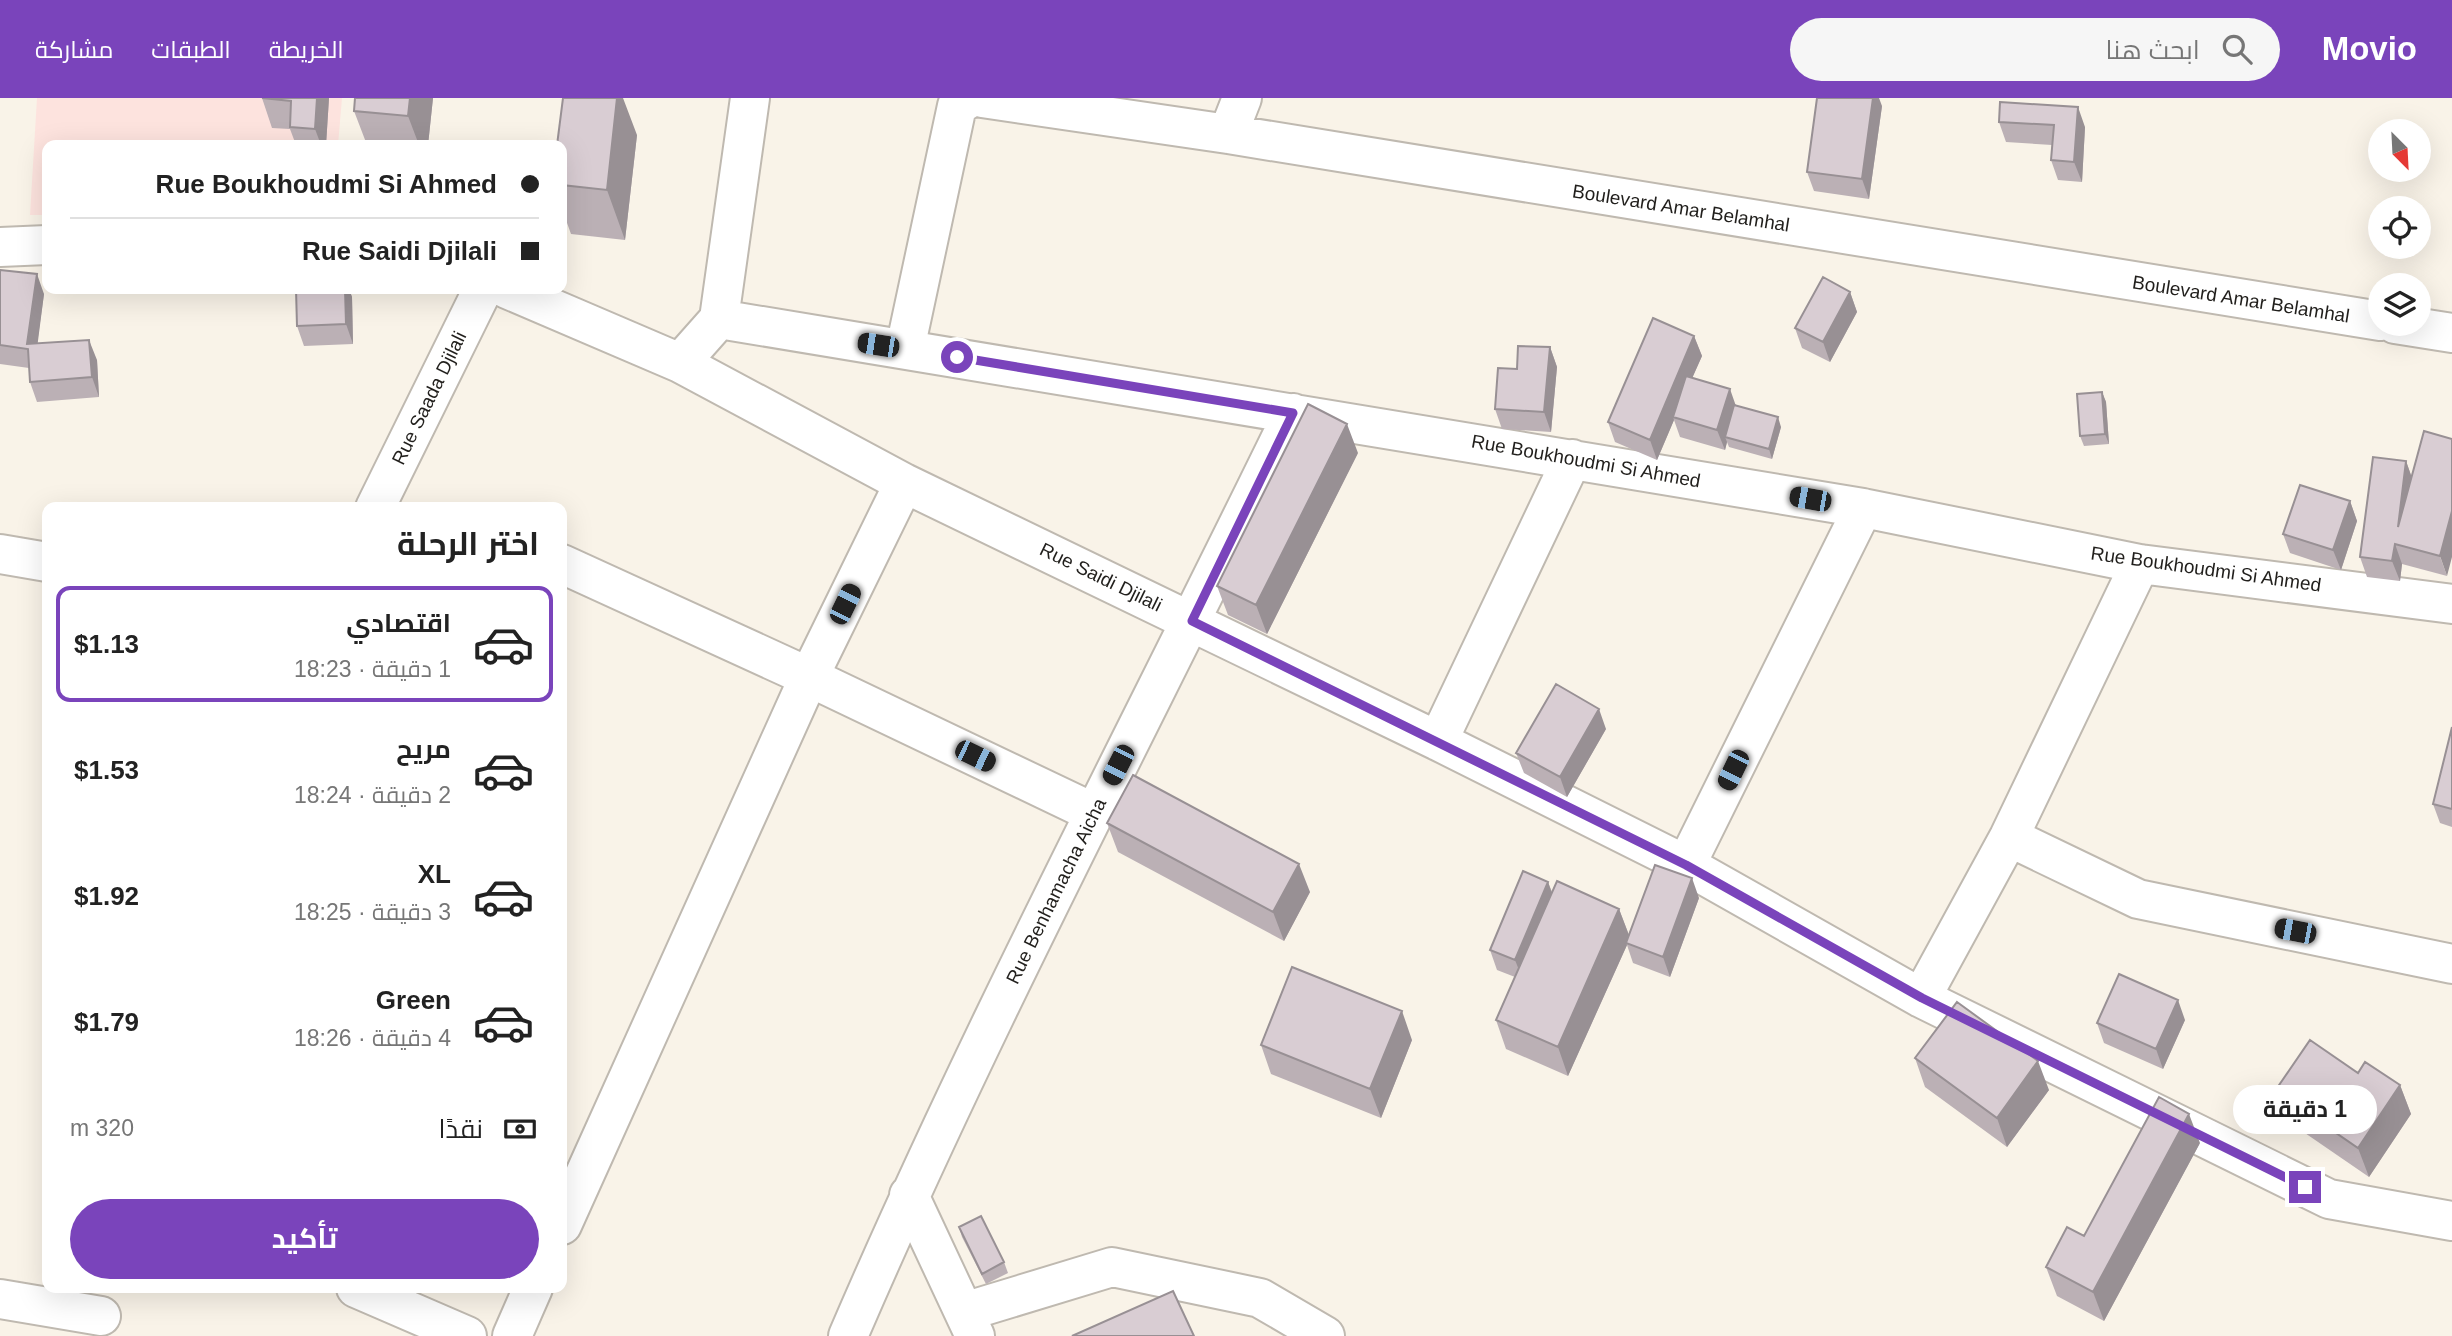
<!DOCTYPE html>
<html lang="ar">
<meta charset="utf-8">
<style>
:root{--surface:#fff;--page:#f6f6f6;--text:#222;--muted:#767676;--line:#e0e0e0;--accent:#7a44bb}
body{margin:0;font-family:Helvetica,Cairo,sans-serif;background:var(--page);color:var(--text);direction:rtl;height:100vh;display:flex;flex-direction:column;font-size:26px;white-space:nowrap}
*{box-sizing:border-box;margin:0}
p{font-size:23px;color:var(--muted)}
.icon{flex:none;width:38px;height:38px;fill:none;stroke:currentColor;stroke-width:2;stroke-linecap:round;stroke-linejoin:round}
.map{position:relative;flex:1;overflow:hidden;direction:ltr}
.panel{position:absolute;left:42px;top:404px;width:525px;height:791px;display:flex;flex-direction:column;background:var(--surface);border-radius:14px;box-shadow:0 7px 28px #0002;direction:rtl}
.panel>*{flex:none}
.guide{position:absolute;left:42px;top:42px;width:525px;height:154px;border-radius:14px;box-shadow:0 7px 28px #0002;direction:rtl;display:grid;align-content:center;height:154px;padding:0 28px;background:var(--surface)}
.needle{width:46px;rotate:156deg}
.buttons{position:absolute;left:2368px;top:21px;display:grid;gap:14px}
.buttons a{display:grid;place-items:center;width:63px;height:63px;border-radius:50%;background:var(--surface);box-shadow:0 7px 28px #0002;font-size:35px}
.end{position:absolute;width:32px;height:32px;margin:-16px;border:9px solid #7a44bb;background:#fff;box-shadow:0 0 0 4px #fff}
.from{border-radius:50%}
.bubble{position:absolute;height:49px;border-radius:24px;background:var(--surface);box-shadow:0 7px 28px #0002;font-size:23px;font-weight:700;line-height:49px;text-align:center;direction:rtl}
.car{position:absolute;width:21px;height:42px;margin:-21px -10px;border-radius:9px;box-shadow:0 0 5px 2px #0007;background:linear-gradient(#222 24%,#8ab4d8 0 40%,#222 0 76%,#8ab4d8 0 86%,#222 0)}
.guide b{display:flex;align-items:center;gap:24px;height:66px;font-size:26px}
.guide b+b{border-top:2px solid var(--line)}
.guide i{width:18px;height:18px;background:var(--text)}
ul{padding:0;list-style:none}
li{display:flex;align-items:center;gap:21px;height:116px;margin:0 14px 10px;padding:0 14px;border:4px solid transparent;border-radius:14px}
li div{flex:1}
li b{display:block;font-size:26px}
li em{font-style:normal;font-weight:700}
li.current{border-color:var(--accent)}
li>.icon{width:63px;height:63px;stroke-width:1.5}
h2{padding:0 28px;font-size:32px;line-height:84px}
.pay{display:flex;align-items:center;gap:18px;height:77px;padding:0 28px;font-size:26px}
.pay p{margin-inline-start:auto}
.cta{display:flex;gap:14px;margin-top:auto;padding:14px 28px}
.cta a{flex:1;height:80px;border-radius:42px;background:var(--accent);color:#fff;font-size:28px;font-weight:700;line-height:80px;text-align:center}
header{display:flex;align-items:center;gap:42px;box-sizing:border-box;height:98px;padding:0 35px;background:var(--accent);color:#fff}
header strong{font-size:33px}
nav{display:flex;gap:38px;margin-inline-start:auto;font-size:24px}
.search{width:490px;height:63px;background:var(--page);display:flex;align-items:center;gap:18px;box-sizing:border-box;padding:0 24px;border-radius:38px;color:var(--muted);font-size:26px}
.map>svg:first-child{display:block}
</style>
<header>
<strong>Movio</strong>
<div class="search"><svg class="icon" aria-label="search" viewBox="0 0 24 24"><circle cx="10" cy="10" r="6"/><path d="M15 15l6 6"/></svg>ابحث هنا</div>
<nav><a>الخريطة</a><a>الطبقات</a><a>مشاركة</a></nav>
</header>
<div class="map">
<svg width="2452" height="1238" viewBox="0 0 2452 1238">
<rect width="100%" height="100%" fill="#f9f3e8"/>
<path fill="#fde3de" d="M37,0H342L338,47H47V117H30Z"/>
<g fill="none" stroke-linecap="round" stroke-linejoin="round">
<defs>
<path id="street" d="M982,0L1228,36L2380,223
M1228,36L1242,0
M0,149L47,147
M507,191L680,265L904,385L1438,643L1686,767L1921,900L2329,1101L2452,1123
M719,221L1863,410L2140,466L2452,506
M2395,226L2452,235
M905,251L957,8L970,0
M680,265L719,221L750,0
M375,410L483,191
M0,456L47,464
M562,466L809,579L1094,715
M1438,643L1572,361
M2009,739L2138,801L2452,866
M1686,767L1863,410
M1921,900L2009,739L2140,466
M909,1097L975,1238
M562,1127L809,579L904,385
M356,1190L467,1238
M0,1201L101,1218
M964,1214L1112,1169L1260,1200L1325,1238
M512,1238L533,1190
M848,1238C983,924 1144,622 1293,315"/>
</defs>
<use href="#street" stroke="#bfb9b0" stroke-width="42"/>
<use href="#street" stroke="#fff" stroke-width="38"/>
</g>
<path fill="#bbb0b5" d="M262,0H329L326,47H296L290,31L272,30Z
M433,0L428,47H367L354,13Z
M1882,8L1869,101L1814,93L1807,74Z
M1999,24L2085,29L2082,84L2058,82L2051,62L2052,47L2006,44Z
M637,37L625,142L571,136L562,111V47Z
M0,172L44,196L37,246L97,262L99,299L37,304L30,284L29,270L0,266Z
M296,191H349L352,199L353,246L304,248L297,228Z
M1850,194L1857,214L1830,264L1802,250L1795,230Z
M1694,238L1702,258L1692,280L1736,307L1781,329L1772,361L1729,349L1727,344L1725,352L1680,339L1674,322L1657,362L1615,344L1608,324Z
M1550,249L1557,269L1551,334L1502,331L1495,311L1517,271Z
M2102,294L2106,304L2109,346L2084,348L2080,338Z
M1358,355L1267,536L1228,517L1217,488Z
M2406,363L2447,478L2402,466L2400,483L2367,479L2360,459Z
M2350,403L2357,423L2341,472L2290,455L2283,436Z
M2452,629V729L2440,725L2433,706Z
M1606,631L1567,699L1524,675L1516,655Z
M1107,725L1310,794L1284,843L1118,754Z
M1548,784L1552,794L1619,811L1629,837L1699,800L1670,879L1633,865L1627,847L1568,978L1506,951L1496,922L1515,879L1497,872L1490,852Z
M2185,922L2163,971L2104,945L2097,925Z
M1412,942L1381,1020L1271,976L1261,947Z
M1915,960L2049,992L2007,1049L1925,989Z
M2400,987L2411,1016L2369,1079L2286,1022L2275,993Z
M2200,1045L2104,1223L2057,1198L2046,1169Z
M959,1129L1004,1164L1008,1175L986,1186L962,1139Z"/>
<path fill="#989094" d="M317,0H329L326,47H321L315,31Z
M410,0H433L428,47H419L408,18Z
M617,0H623L637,37L625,142L607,92Z
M1873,0H1879L1882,8L1869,101L1862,81Z
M2078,9L2085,29L2082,84L2074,64Z
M37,176L44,196L35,266L27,246Z
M345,191H349L352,199L353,246L346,226Z
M1850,194L1857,214L1830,264L1823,244Z
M1694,238L1702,258L1675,319H1673L1674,322L1657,362L1650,342Z
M89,242L97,262L99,299L92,279Z
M1550,249L1557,269L1551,334L1544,314Z
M1730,291L1737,311L1725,339L1727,344L1725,352L1717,332Z
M2102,294L2106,304L2109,346L2105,336Z
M1778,319L1781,329L1772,361L1769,351Z
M1347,326L1358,355L1267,536L1256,507Z
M2406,363L2413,383L2405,449L2398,429Z
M2350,403L2357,423L2341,472L2333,452Z
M2452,413V459L2447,478L2440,458Z
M2395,446L2402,466L2400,483L2392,463Z
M1599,611L1606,631L1567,699L1560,679Z
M1299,766L1310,794L1284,843L1273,814Z
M1692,780L1699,800L1670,879L1663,859Z
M1548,784L1555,804L1523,882L1515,862Z
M1619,811L1630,840L1626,845L1627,847L1568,978L1558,949Z
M2178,902L2185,922L2163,971L2156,951Z
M1402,913L1412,942L1381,1020L1370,991Z
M2038,963L2049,992L2007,1049L1997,1020Z
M2400,987L2411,1016L2369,1079L2358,1050Z
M2189,1016L2200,1045L2104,1223L2093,1194Z"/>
<path fill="#d9cdd3" stroke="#989094" stroke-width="2" d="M262,0H317L315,31L290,29L291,3Z
M355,0H410L408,18L354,13Z
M563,0H617L607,92L562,87V47H557Z
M1817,0H1873L1862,81L1807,74Z
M2000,4L2078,9L2074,64L2051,62L2054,27L1999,24Z
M0,172L37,176L27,246L89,242L92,279L30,284L28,251L0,247Z
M1823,179L1850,194L1823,244L1795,230Z
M296,191H345L346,226L297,228Z
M1653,220L1694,238L1650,342L1608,324Z
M1518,248L1550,249L1544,314L1495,311L1498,270L1517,271Z
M1686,278L1730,291L1717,332L1673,319Z
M2102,294L2105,336L2080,338L2077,296Z
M1308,306L1347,326L1256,507L1217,488Z
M1734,307L1778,319L1769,351L1725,339Z
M2424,333L2452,341V413L2440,458L2395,446L2392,463L2360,459L2373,359L2406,363L2398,429Z
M2300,387L2350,403L2333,452L2283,436Z
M1556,586L1599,611L1560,679L1516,655Z
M2452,629V711L2433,706Z
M1133,677L1299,766L1273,814L1107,725Z
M1655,767L1692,780L1663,859L1626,845Z
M1523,773L1548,784L1515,862L1490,852Z
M1557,783L1619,811L1558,949L1496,922Z
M1292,869L1402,913L1370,991L1261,947Z
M2119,876L2178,902L2156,951L2097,925Z
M1957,904L2038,963L1997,1020L1915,960Z
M2310,942L2358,975L2365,964L2400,987L2358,1050L2275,993Z
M2159,999L2189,1016L2093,1194L2046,1169L2067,1129L2084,1138Z
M981,1118L1004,1164L982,1176L959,1129Z
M1173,1193L1194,1238H1072Z"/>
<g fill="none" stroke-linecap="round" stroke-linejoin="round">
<path stroke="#7a44bb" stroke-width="9" d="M957,259L1293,315L1192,523L1686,767L1922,900L2305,1089"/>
</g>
<g text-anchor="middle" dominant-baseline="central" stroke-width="6" stroke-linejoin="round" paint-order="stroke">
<g font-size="19" fill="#211f1c" stroke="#fff">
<text transform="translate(1681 110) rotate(9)">Boulevard Amar Belamhal</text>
<text transform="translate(2241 201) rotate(9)">Boulevard Amar Belamhal</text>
<text transform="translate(429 300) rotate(-64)">Rue Saada Djilali</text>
<text transform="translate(1586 363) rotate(10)">Rue Boukhoudmi Si Ahmed</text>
<text transform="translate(2206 471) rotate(8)">Rue Boukhoudmi Si Ahmed</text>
<text transform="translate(1101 479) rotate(26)">Rue Saidi Djilali</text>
<text transform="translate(1056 793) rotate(-64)">Rue Benhamacha Aicha</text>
</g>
</g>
</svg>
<div class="buttons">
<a><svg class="needle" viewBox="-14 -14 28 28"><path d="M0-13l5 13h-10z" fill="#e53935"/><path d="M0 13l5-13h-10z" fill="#767676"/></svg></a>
<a><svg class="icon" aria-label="locate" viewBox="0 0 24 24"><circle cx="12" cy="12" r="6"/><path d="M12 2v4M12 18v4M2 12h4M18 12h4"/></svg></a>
<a><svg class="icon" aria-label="layers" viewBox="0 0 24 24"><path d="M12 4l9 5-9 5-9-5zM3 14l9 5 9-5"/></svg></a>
</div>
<i class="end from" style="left:957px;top:259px"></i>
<i class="end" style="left:2305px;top:1089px"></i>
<div class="bubble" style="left:2233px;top:987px;width:144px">1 دقيقة</div>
<i class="car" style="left:878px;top:247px;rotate:279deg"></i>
<i class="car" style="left:1810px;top:401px;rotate:280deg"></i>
<i class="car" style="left:845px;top:506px;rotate:26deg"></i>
<i class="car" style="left:975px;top:658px;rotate:116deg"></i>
<i class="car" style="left:1118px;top:667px;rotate:207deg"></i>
<i class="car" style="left:1733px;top:672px;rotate:206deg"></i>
<i class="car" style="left:2295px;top:833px;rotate:281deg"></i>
<div class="guide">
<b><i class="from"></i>Rue Boukhoudmi Si Ahmed</b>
<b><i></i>Rue Saidi Djilali</b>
</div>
<section class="panel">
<h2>اختر الرحلة</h2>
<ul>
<li class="current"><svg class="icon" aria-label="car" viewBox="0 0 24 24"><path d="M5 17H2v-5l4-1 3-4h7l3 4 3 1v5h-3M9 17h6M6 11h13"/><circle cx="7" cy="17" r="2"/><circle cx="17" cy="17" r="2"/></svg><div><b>اقتصادي</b><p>1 دقيقة · 18:23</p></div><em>$1.13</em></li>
<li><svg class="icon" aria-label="car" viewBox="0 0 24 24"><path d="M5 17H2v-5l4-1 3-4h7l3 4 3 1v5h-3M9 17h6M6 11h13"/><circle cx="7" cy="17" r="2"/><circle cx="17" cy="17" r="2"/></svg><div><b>مريح</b><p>2 دقيقة · 18:24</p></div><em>$1.53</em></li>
<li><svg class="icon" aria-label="car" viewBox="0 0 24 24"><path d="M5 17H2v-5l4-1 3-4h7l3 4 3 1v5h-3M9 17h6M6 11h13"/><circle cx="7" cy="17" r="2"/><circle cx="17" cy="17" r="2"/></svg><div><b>XL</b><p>3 دقيقة · 18:25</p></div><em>$1.92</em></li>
<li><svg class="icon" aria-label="car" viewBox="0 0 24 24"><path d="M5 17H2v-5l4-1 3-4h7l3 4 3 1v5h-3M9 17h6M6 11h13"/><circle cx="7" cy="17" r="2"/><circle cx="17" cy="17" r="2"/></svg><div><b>Green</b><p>4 دقيقة · 18:26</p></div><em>$1.79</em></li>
</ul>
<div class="pay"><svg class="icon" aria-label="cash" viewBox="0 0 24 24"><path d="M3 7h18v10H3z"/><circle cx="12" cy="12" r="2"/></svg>نقدًا<p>320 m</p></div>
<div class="cta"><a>تأكيد</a></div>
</section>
</div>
